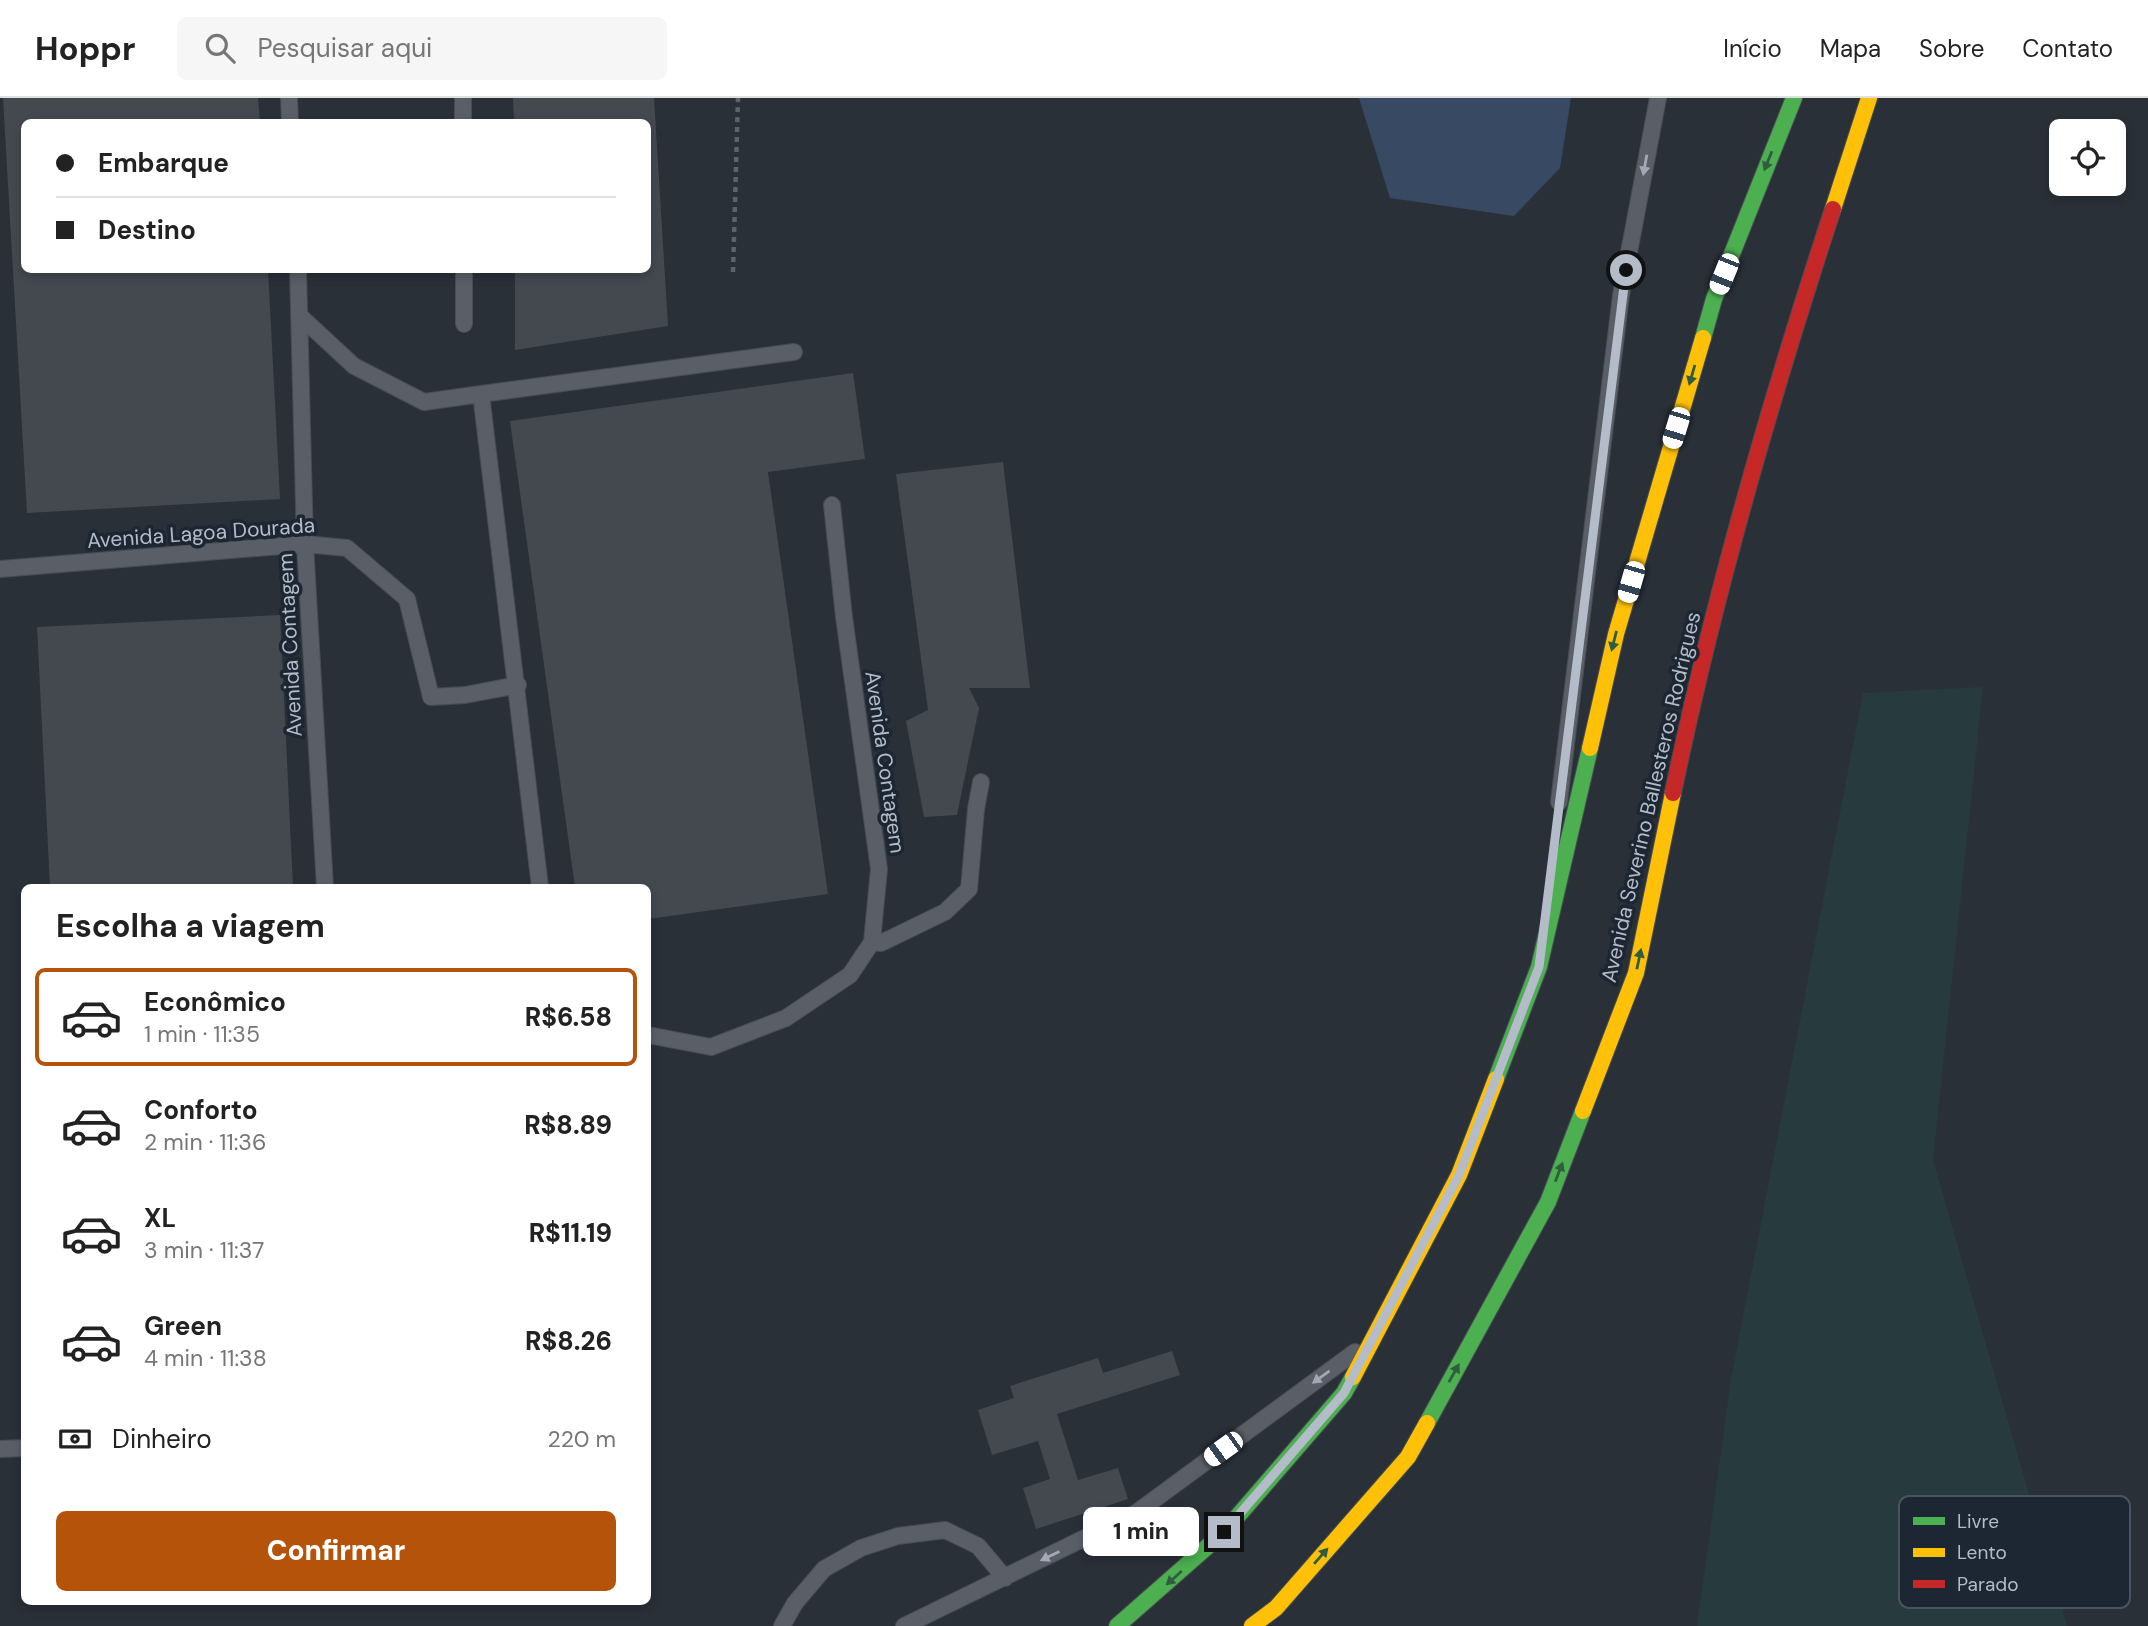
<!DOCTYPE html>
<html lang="pt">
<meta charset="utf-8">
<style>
:root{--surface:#fff;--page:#f6f6f6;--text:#222;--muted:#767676;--line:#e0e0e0;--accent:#b45309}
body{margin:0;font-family:"DM Sans",sans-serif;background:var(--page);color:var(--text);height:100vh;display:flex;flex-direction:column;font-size:26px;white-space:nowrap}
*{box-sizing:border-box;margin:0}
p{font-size:23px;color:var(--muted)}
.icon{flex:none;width:38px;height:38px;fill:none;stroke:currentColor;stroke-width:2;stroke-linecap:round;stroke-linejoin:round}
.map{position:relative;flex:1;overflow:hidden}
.drawer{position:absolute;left:21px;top:786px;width:630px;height:721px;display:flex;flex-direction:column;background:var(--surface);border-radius:10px;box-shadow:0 4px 10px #0003}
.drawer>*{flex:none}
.guide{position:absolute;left:21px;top:21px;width:630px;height:154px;border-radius:10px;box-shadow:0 4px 10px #0003;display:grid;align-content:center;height:154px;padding:0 35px;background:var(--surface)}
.fabs{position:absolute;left:2049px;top:21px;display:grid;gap:14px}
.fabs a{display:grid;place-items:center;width:77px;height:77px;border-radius:10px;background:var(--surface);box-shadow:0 4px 10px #0003;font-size:35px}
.end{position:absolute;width:32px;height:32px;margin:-16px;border:9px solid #b4bcc9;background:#111;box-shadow:0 0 0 4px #111}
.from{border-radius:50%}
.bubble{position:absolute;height:49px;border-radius:10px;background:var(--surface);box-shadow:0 4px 10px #0003;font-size:23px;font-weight:800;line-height:49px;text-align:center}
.car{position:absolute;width:21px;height:42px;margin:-21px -10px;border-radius:9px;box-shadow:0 0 5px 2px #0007;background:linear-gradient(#fff 24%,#345 0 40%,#fff 0 76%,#345 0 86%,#fff 0)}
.guide b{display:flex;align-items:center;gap:24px;height:66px;font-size:26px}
.guide b+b{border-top:2px solid var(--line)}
.guide i{width:18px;height:18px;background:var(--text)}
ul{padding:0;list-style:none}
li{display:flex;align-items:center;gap:21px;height:98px;margin:0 14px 10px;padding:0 21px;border:4px solid transparent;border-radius:10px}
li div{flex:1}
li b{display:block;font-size:26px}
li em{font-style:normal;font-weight:800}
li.on{border-color:var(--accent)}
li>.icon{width:63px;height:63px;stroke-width:1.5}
h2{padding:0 35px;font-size:32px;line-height:84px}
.pay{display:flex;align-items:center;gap:18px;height:77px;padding:0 35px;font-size:26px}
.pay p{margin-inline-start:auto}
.button{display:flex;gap:14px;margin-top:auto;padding:14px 35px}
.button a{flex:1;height:80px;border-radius:10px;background:var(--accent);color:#fff;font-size:28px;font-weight:800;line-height:80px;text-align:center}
header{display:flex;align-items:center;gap:42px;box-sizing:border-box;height:98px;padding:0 35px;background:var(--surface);border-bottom:2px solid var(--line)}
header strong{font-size:33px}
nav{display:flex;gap:38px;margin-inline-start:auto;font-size:24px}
.search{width:490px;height:63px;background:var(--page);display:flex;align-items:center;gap:18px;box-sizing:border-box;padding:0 24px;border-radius:10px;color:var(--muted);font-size:26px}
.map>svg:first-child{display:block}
</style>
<header>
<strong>Hoppr</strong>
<div class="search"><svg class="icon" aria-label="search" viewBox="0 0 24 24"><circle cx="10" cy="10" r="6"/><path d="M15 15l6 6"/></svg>Pesquisar aqui</div>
<nav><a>Início</a><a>Mapa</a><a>Sobre</a><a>Contato</a></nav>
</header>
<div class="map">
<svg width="2148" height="1528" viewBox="0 0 2148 1528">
<rect width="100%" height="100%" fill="#2a3038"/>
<path fill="#273a3e" d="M1983,589L1933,1062L2067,1528H1697L1731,1281L1863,595Z"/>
<path fill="#384963" d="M1359,0H1571L1560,70L1514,118L1390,100Z"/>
<path fill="#444950" d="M3,0H258L260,24H24V172H268L280,401L27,415Z
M513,0H654L668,228L515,252V172H648V24H514Z
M853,275L865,361L768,374L828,796L648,821V789H575L510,323Z
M1003,364L1030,590H969L979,610L957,717L924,719L906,623L928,612L896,376Z
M280,517L293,789H50L37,529Z
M1172,1253L1180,1277L1057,1316L1078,1382L1118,1370L1128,1401L1036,1431L1023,1390L1050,1381L1038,1343L992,1357L978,1312L1014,1300L1010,1288L1098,1260L1103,1275Z"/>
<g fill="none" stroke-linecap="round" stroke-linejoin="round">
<defs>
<path id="lane" d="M289,0L290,24
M463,0V24
M298,172L305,446L325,789
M464,172V226
M301,219L354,268L424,304L481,296L540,789
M481,296L794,254
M0,471L305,446L347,450L407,501L431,599L465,597L518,587
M1559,704L1621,197L1658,0
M872,844L881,845L945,814L969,791L976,711L981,684
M648,937L711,949L786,920L850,877L872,844L879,771L844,519L832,407
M0,1351L24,1350
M782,1528L795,1505L824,1471L861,1450L898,1438L945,1432L978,1448L1005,1480
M904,1528L1136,1415L1355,1254"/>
<path id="fast" d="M1703,240L1714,201L1794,0
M1496,981L1539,869L1590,650
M1427,1325L1548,1104L1583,1013
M1117,1528L1224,1434L1344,1295L1353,1279"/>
<path id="slow" d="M1833,111L1869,0
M1590,650L1616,536L1703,240
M1583,1013L1636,875L1673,695
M1353,1279L1459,1077L1496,981
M1252,1528L1276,1510L1408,1359L1427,1325"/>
<path id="jam" d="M1673,695C1714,497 1770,303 1833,111"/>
</defs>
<use href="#lane" stroke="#484c53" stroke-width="18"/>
<use href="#fast" stroke="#484c55" stroke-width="18"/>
<use href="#slow" stroke="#484c55" stroke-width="18"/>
<use href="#jam" stroke="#484c55" stroke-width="18"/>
<path stroke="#5d636a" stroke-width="4.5" stroke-dasharray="5 5" stroke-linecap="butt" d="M733,174L738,0"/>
<use href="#lane" stroke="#5a5e66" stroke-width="16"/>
<use href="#fast" stroke="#4caf50" stroke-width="16"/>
<use href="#slow" stroke="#ffc107" stroke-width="16"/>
<use href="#jam" stroke="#c62828" stroke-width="16"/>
</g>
<defs><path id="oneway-solid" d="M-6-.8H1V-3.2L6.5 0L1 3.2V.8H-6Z" transform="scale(1.75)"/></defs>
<g fill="#305d3f">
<use href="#oneway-solid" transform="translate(1768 63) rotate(112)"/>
<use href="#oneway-solid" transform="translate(1692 277) rotate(106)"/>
<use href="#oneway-solid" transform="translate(1614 543) rotate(104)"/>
<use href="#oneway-solid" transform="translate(1639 861) rotate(-78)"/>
<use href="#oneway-solid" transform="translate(1559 1074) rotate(-69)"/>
<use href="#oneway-solid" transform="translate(1454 1275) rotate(-61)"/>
<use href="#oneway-solid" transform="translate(1321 1458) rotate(-49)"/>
<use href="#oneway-solid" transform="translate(1174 1480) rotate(138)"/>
</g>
<g fill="#a2a9b5">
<use href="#oneway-solid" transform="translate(1645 67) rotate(100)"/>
<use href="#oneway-solid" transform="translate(1321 1279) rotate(144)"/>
<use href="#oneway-solid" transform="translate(1050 1458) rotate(154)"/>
</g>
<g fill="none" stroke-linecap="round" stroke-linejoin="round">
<path stroke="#b4bcc9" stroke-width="9" d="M1224,1434L1344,1295L1459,1077L1539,869L1626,172"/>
</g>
<g text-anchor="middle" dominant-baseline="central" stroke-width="7" stroke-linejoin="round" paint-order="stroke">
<g font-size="21" fill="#b4bcc9" stroke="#1d2633">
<text transform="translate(201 435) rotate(-4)">Avenida Lagoa Dourada</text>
<text transform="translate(290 547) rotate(-93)">Avenida Contagem</text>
<text transform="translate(885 664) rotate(82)">Avenida Contagem</text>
<text transform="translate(1651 699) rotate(-77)">Avenida Severino Ballesteros Rodrigues</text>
</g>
</g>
<rect x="1899" y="1398" width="231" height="112" rx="10" fill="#1d2633" stroke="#4a5360" stroke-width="2"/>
<rect x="1913" y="1419" width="32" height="8" fill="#4caf50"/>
<rect x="1913" y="1450" width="32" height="9" fill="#ffc107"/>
<rect x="1913" y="1482" width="32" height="8" fill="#c62828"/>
<g font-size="19" fill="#b4bcc9">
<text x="1957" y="1430">Livre</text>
<text x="1957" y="1461">Lento</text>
<text x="1957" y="1493">Parado</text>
</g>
</svg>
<div class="fabs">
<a><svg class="icon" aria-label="locate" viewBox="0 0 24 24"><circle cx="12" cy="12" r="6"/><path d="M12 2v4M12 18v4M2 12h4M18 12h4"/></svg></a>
</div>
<i class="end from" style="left:1626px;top:172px"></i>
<i class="end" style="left:1224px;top:1434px"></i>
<div class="bubble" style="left:1083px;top:1409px;width:116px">1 min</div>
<i class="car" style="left:1724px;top:176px;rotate:202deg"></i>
<i class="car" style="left:1676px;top:330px;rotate:197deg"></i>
<i class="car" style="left:1631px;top:484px;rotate:196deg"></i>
<i class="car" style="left:1223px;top:1351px;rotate:234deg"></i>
<div class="guide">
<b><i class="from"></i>Embarque</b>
<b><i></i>Destino</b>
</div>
<section class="drawer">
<h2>Escolha a viagem</h2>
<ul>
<li class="on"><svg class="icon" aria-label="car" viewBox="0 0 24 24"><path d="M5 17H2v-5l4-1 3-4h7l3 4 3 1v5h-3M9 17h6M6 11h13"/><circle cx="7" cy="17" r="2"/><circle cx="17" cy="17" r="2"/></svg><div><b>Econômico</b><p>1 min · 11:35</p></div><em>R$6.58</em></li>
<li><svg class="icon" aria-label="car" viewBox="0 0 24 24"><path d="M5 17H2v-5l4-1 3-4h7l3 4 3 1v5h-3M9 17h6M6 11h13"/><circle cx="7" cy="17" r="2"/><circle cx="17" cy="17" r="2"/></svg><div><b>Conforto</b><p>2 min · 11:36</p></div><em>R$8.89</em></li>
<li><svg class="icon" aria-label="car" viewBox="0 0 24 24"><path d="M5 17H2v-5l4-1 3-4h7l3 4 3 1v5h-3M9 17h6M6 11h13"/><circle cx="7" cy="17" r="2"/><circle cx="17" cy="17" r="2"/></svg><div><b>XL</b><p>3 min · 11:37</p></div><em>R$11.19</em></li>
<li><svg class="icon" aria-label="car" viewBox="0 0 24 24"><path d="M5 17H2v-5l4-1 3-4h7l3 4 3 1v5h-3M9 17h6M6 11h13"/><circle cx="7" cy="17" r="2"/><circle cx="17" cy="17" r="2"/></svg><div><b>Green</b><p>4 min · 11:38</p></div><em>R$8.26</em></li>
</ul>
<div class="pay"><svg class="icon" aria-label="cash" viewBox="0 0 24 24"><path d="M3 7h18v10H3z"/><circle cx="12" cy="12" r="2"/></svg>Dinheiro<p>220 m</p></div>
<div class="button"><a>Confirmar</a></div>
</section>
</div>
